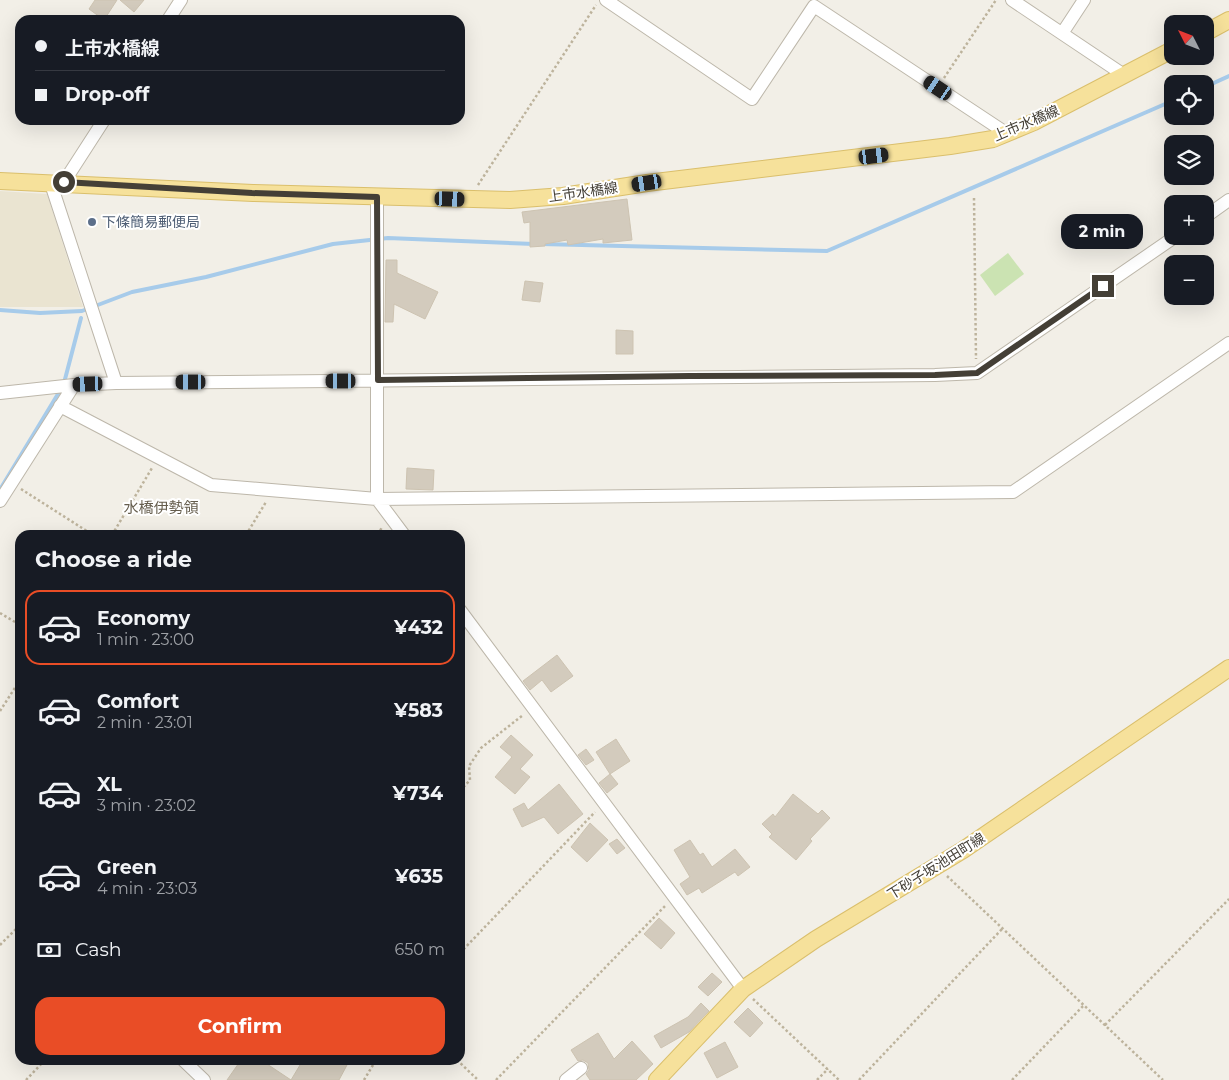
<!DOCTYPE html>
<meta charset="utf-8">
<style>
:root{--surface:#171b24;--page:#242831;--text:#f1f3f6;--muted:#9ea1a6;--line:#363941;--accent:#e94d26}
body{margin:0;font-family:Montserrat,"Noto Sans JP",sans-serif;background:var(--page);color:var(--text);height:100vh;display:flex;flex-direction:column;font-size:19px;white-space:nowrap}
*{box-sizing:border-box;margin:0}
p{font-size:16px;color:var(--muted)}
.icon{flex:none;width:28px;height:28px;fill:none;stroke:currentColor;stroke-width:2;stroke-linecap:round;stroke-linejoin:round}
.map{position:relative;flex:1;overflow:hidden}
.details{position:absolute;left:15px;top:530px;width:450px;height:535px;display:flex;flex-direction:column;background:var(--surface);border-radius:15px;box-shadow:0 5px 20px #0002}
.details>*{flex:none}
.hud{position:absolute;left:15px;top:15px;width:450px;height:110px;border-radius:15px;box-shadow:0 5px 20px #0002;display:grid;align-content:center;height:110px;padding:0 20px;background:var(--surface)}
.needle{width:32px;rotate:312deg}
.controls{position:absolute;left:1164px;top:15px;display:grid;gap:10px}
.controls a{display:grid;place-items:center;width:50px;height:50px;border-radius:10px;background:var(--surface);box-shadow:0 5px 20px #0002;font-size:25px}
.end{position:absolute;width:22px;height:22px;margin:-11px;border:6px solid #443f36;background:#fff;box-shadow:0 0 0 2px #fff}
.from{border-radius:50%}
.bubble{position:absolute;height:35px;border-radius:15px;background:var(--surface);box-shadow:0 5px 20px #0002;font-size:16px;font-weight:700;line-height:35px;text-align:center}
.car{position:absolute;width:15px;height:30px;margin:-15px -8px;border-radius:6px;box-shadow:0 0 4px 1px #0007;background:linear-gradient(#222 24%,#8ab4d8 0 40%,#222 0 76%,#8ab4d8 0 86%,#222 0)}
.hud b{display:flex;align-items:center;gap:18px;height:48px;font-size:19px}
.hud b+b{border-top:1px solid var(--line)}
.hud i{width:12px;height:12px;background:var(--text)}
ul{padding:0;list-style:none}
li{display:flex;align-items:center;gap:15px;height:75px;margin:0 10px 8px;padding:0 10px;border:2px solid transparent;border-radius:15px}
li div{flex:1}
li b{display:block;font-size:19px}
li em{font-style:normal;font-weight:700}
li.active{border-color:var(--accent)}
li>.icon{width:45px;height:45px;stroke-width:1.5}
h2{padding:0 20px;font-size:22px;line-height:60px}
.pay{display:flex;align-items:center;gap:12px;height:55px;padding:0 20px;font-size:19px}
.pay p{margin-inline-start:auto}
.button{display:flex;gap:10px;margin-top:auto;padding:10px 20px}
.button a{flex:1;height:58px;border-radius:15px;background:var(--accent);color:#fff;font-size:20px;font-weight:700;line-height:58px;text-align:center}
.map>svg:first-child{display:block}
</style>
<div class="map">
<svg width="1229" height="1080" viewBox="0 0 1229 1080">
<rect width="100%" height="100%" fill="#f2efe7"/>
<path fill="#eae4d1" d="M0,191L47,194L83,307H0Z"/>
<path fill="#cbe3b2" d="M1008,253L1024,274L995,296L980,275Z"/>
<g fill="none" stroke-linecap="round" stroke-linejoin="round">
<path stroke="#a7cbea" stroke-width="4" d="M1205,87L1229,76
M541,244L827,251L1172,101
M0,310L40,313L82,311L132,292L206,277L333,244L388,238L534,244
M64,383L81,318
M1,488L61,389"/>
</g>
<path fill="#d3cbbd" stroke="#cdc3b1" d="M95,0H117L104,20L89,9Z
M120,0H144L134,12Z
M627,199L632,240L603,243V239L568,245L567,240L545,244V246L530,247V222L524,223L522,212Z
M386,260H397V273L438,292L425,319L394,304L393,322H385Z
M525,281L543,283L540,302L522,300Z
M616,330L633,331V354H616Z
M407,468L434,470L433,490L406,489Z
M557,655L573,676L551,692L542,680L530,690L523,681Z
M511,735L533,755L520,769L530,777L515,794L495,777L512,757L500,747Z
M616,739L630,761L610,774L596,752Z
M586,749L594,760L586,765L578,755Z
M610,774L618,784L607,793L599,783Z
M559,784L583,814L558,834L544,817L522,827L513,809L524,803L528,810Z
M793,794L818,814L822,810L830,818L810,839L812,841L796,860L769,837L772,834L762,824L773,814L775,817Z
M590,823L608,840L587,862L571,847Z
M617,839L625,848L617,854L609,844Z
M690,840L700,855L703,853L712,867L735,849L750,867L738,876L735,872L702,893L699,888L687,895L680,884L690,877L674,850Z
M659,918L675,933L661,949L644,934Z
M712,973L722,982L708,996L698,987Z
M701,1003L709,1011L689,1032L661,1048L654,1036L688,1017Z
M748,1008L763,1023L750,1037L734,1022Z
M598,1033L614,1059L632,1041L653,1064L636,1080H590L586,1074L589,1070L588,1063L583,1060L578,1061L571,1050Z
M725,1042L738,1067L717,1078L704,1053Z
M241,1060H261L291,1080H227Z
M303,1060H338L347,1065L339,1080H291Z"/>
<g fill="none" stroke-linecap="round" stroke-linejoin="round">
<defs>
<path id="minor" d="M606,0L752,99L814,6L1006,133
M1012,0L1124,75
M168,20L181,0
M1063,32L1084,0
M64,182L104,120
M51,184L116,383
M377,197V499L404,535
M1205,217L1229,200
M0,393L74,385L116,383L935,375L977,373L1176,236
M60,406L211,485L377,499L1013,492L1229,343
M0,501L74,385
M460,610L743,989
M183,1060L204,1080
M566,1080L581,1068"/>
<path id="major" d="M1205,33L1229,20
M0,181L253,193L510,200L563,196L647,183L950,146L993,139L1034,122L1172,50
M657,1080L743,989L816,939L963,850L1229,668"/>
</defs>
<use href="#minor" stroke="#bdb7aa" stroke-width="14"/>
<use href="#major" stroke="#dabf6c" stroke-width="18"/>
<path stroke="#bdb39c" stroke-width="2.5" stroke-dasharray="2.5 2.5" stroke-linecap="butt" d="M944,78L996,0
M478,185L596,5
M974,198L976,359
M21,489L93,535
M112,535L152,468
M246,535L266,502
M378,535L382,527
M0,613L20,625
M0,711L20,680
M460,791L470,780L469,766L481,748L523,715
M947,876L1163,1080
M0,945L20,925
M460,953L595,812
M753,999L839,1080
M1105,1025L1229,899
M457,1060L478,1080
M26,1080L45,1060
M364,1080L376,1060
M496,1080L666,905
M817,1080L828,1069
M859,1080L1002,929
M1012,1080L1084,1005"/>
<use href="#minor" stroke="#fff" stroke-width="12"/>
<use href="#major" stroke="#f6e19b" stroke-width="16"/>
</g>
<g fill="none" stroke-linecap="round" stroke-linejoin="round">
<path stroke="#443f36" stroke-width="6" d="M64,182L252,193L377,197L378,380L689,376L935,375L977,373L1103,286"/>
</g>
<circle fill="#5c6f8a" stroke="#fff" stroke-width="2" cx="92" cy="222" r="5"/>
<g text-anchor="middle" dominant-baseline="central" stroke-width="4" stroke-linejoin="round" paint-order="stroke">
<g font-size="14" fill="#443f36" stroke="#fff">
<text transform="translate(1026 123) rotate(-23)">上市水橋線</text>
<text transform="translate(583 192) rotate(-8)">上市水橋線</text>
<text transform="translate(936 866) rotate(-32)">下砂子坂池田町線</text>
</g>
<g font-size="14" fill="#4e5e75" stroke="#fff" text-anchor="start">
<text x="102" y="222">下條簡易郵便局</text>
</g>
<g font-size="15" fill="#665e4e" stroke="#fff">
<text x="161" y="507">水橋伊勢領</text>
</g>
</g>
</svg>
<div class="controls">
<a><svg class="needle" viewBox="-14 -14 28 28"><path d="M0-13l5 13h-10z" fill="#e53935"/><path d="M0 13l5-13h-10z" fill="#9ea1a6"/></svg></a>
<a><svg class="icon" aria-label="locate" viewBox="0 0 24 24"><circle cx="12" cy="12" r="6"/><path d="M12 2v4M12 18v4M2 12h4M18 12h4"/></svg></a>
<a><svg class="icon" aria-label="layers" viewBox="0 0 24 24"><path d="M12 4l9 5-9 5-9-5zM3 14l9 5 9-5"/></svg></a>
<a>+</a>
<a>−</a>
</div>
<i class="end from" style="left:64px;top:182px"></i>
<i class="end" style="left:1103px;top:286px"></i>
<div class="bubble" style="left:1061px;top:214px;width:82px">2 min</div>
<i class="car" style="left:938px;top:88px;rotate:304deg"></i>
<i class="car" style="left:874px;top:156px;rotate:83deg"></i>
<i class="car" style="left:647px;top:183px;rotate:261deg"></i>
<i class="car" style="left:450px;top:199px;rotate:92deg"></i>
<i class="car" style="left:341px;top:381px;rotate:270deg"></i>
<i class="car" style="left:191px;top:382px;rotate:270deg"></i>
<i class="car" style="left:88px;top:384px;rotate:268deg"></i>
<div class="hud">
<b><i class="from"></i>上市水橋線</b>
<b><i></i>Drop-off</b>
</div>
<section class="details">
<h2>Choose a ride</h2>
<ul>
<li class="active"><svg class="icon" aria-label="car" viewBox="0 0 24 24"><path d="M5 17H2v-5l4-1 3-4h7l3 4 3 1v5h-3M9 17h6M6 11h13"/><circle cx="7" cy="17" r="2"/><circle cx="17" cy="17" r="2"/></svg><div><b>Economy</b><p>1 min · 23:00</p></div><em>¥432</em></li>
<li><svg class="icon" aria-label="car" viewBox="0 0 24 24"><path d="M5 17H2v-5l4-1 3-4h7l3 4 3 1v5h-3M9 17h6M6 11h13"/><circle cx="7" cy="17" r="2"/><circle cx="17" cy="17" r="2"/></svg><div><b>Comfort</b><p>2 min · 23:01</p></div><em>¥583</em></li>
<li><svg class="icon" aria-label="car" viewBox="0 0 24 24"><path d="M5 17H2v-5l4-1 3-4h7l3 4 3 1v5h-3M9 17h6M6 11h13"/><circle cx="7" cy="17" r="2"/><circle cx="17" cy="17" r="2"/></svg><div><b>XL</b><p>3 min · 23:02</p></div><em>¥734</em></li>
<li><svg class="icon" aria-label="car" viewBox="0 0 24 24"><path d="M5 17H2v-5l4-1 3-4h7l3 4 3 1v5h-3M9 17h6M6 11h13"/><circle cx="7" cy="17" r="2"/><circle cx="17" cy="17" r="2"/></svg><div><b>Green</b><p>4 min · 23:03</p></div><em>¥635</em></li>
</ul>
<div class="pay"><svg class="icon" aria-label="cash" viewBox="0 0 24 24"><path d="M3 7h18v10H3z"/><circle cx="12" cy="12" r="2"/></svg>Cash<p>650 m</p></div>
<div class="button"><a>Confirm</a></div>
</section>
</div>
